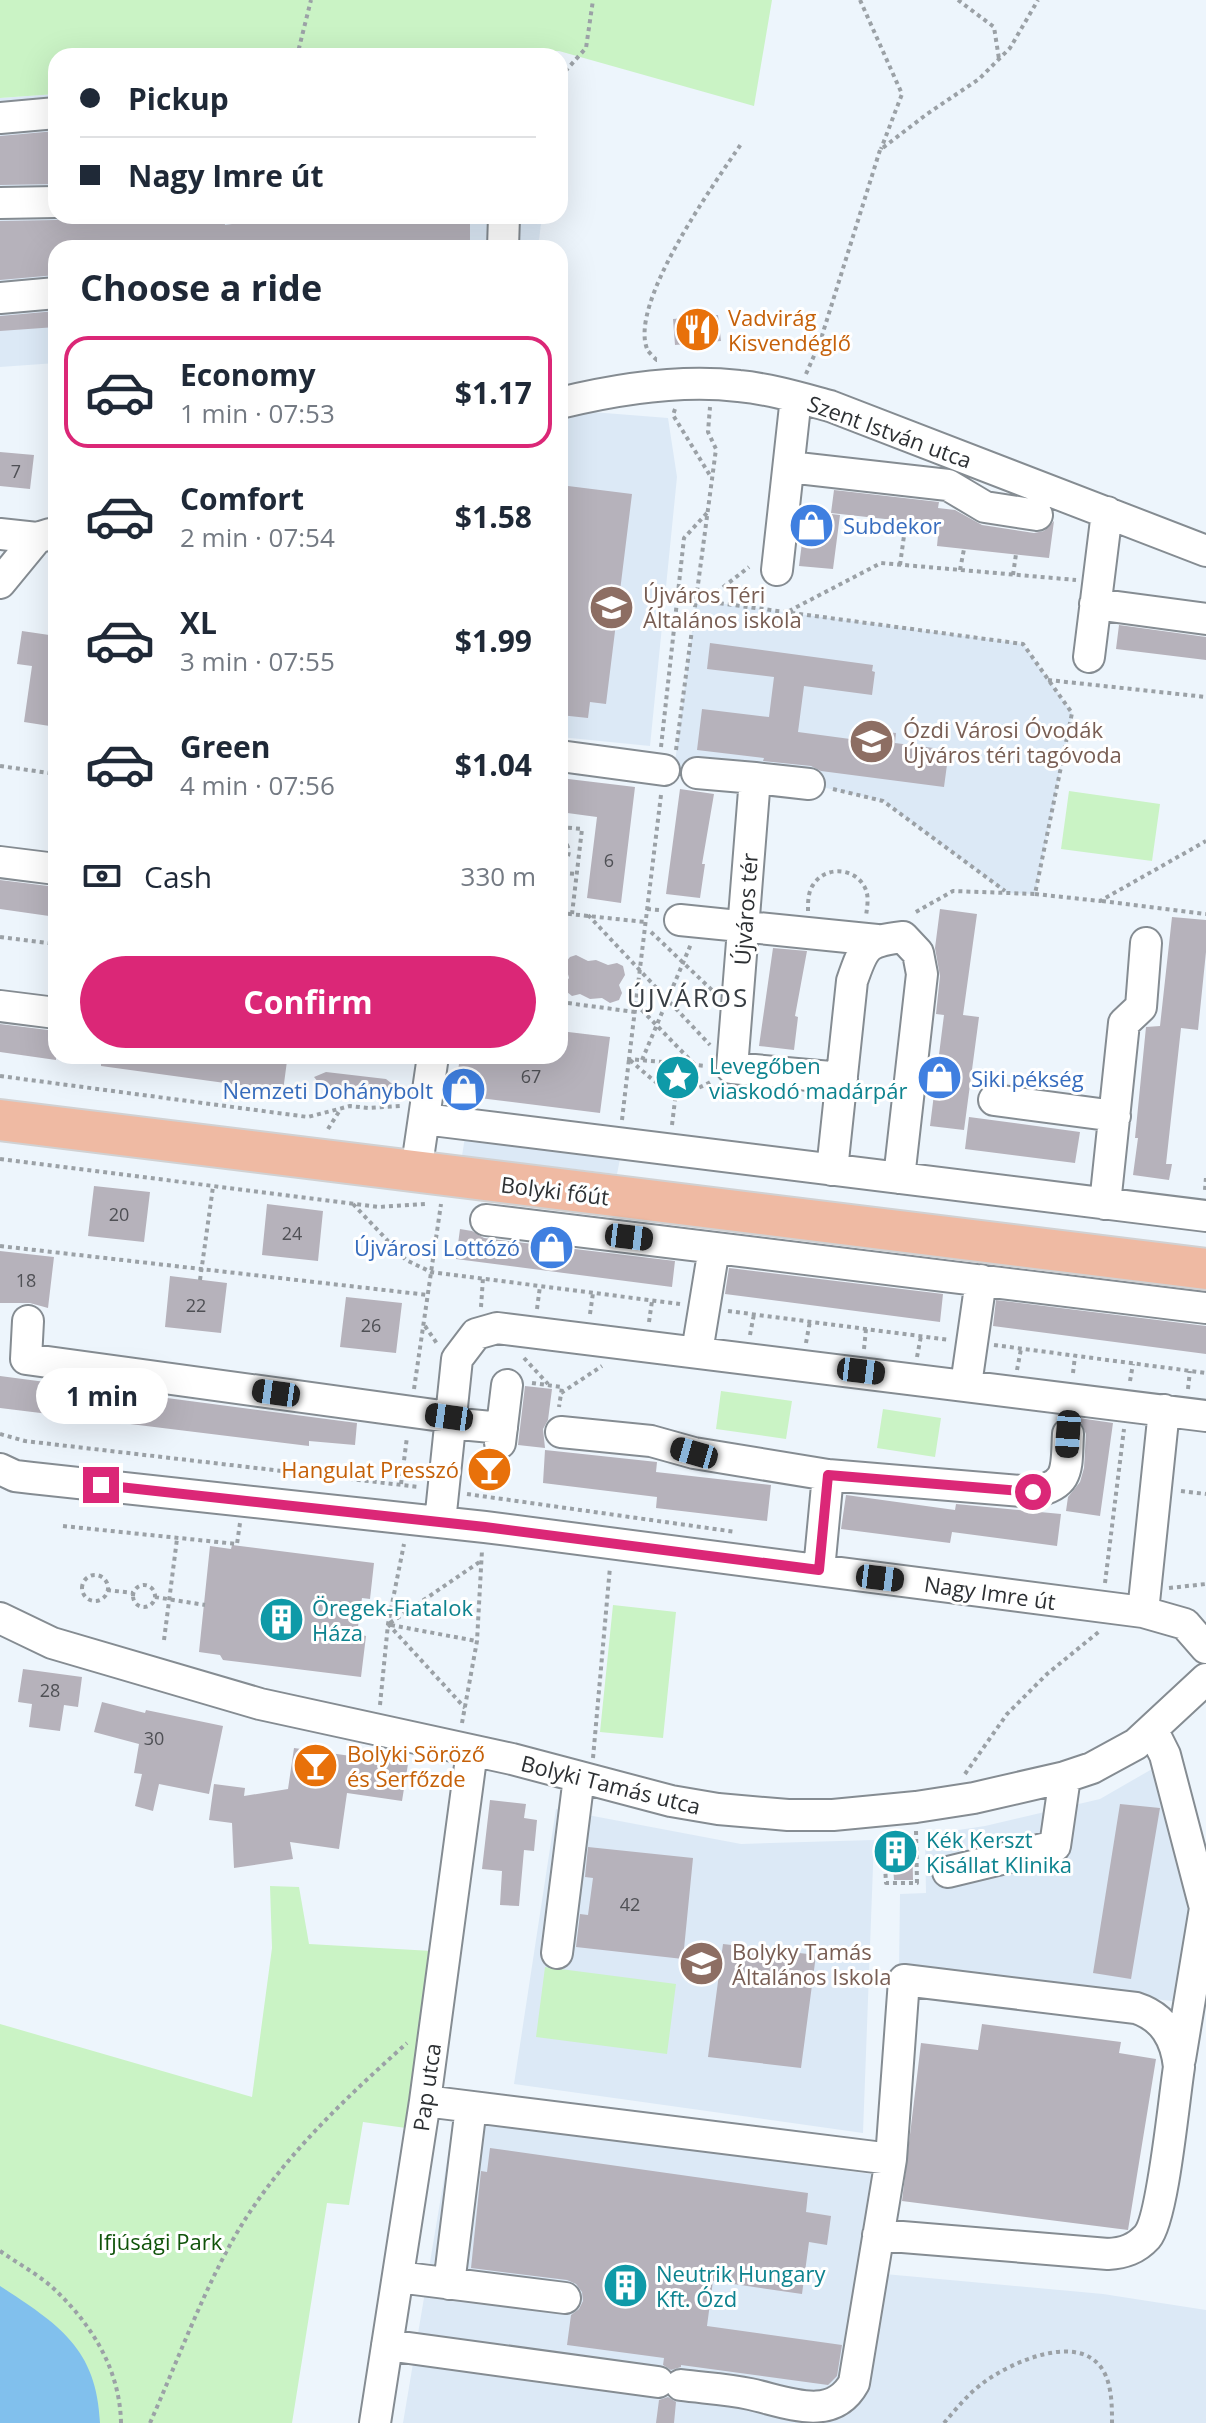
<!DOCTYPE html>
<meta charset="utf-8">
<style>
:root{--surface:#fff;--page:#f2f2f3;--text:#1f2937;--muted:#747a83;--line:#e0e1e3;--accent:#db2777}
body{margin:0;font-family:"Open Sans",sans-serif;background:var(--page);color:var(--text);height:100vh;display:flex;flex-direction:column;font-size:30px;white-space:nowrap}
*{box-sizing:border-box;margin:0}
p{font-size:26px;color:var(--muted)}
.icon{flex:none;width:44px;height:44px;fill:none;stroke:currentColor;stroke-width:2;stroke-linecap:round;stroke-linejoin:round}
.map{position:relative;flex:1;overflow:hidden}
.side{position:absolute;left:48px;top:240px;width:520px;height:824px;display:flex;flex-direction:column;background:var(--surface);border-radius:24px;box-shadow:0 8px 32px #0002}
.side>*{flex:none}
.guide{position:absolute;left:48px;top:48px;width:520px;height:176px;border-radius:24px;box-shadow:0 8px 32px #0002;display:grid;align-content:center;height:176px;padding:0 32px;background:var(--surface)}
.end{position:absolute;width:36px;height:36px;margin:-18px;border:10px solid #db2777;background:#fff;box-shadow:0 0 0 4px #fff}
.from{border-radius:50%}
.bubble{position:absolute;height:56px;border-radius:28px;background:var(--surface);box-shadow:0 8px 32px #0002;font-size:26px;font-weight:700;line-height:56px;text-align:center}
.car{position:absolute;width:24px;height:48px;margin:-24px -12px;border-radius:10px;box-shadow:0 0 6px 2px #0007;background:linear-gradient(#222 24%,#8ab4d8 0 40%,#222 0 76%,#8ab4d8 0 86%,#222 0)}
.guide b{display:flex;align-items:center;gap:28px;height:76px;font-size:30px}
.guide b+b{border-top:2px solid var(--line)}
.guide i{width:20px;height:20px;background:var(--text)}
ul{padding:0;list-style:none}
li{display:flex;align-items:center;gap:24px;height:112px;margin:0 16px 12px;padding:0 16px;border:4px solid transparent;border-radius:24px}
li div{flex:1}
li b{display:block;font-size:30px}
li em{font-style:normal;font-weight:700}
li.on{border-color:var(--accent)}
li>.icon{width:72px;height:72px;stroke-width:1.5}
h2{padding:0 32px;font-size:36px;line-height:96px}
.pay{display:flex;align-items:center;gap:20px;height:88px;padding:0 32px;font-size:30px}
.pay p{margin-inline-start:auto}
.action{display:flex;gap:16px;margin-top:auto;padding:16px 32px}
.action a{flex:1;height:92px;border-radius:48px;background:var(--accent);color:#fff;font-size:32px;font-weight:700;line-height:92px;text-align:center}
.map>svg:first-child{display:block}
</style>
<div class="map">
<svg width="1206" height="2423" viewBox="0 0 1206 2423">
<rect width="100%" height="100%" fill="#edf5fc"/>
<path fill="#dce9f6" d="M56,94V216H542L538,248H56V363L0,367V98Z
M592,412L668,418L677,477L650,746L560,737V420Z
M696,600L1023,644L1072,713L1035,894L1007,893L883,801L809,784L674,770Z
M467,1124L623,1144L617,1174L462,1156Z
M1159,1765L1195,1910L1180,2002L899,1969L900,1894L926,1893L925,1835L985,1826L1100,1799Z
M556,1809L741,1844L874,1840L863,2133L514,2084Z
M454,2119L879,2175L863,2272L1103,2294L1206,2310V2423H403Z"/>
<path fill="#caf3c5" d="M0,0H772L754,106L559,51L430,56H56V94L0,98Z
M1069,791L1160,804L1152,861L1061,849Z
M721,1391L792,1401L786,1439L716,1429Z
M883,1409L941,1418L935,1457L877,1448Z
M613,1605L676,1612L663,1738L600,1732Z
M270,1886L299,1887L309,1944L432,1951L406,2128L363,2122L349,2205L327,2203L292,2423H0V2024L252,2097L272,1948Z
M545,1967L676,1984L667,2054L536,2037Z"/>
<path fill="#81c0ed" d="M0,2286C58,2324 97,2348 100,2423H0Z"/>
<path fill="#b6b2bb" d="M56,131V184L0,185V136Z
M67,216H224L225,225L246,222L470,219V245L56,248V275L0,280V221L56,220Z
M56,311V327L0,331V316Z
M718,315L721,341L675,345L673,319Z
M0,452L34,455L30,489L0,486Z
M560,485L632,494L606,704L590,702L588,718L560,715Z
M834,490L939,502L938,508L955,510L982,525L1034,533L1044,531L1054,521L1049,558L937,546L939,525L831,513Z
M806,511L840,515L833,569L799,566Z
M1119,625L1206,637V660L1116,649Z
M22,631L56,636V727L24,722L32,666L17,664Z
M710,643L873,665L872,671L875,672L872,695L804,686L798,732L865,741L866,730L896,733L895,743L949,750L944,787L821,771L811,766L763,761L764,758L697,750L702,709L769,717L774,677L707,669Z
M560,778L635,787L621,903L587,898L597,817L560,812Z
M680,789L714,794L702,864H705L700,898L666,894Z
M0,880L56,887V917L0,909Z
M940,909L977,914L963,1015L979,1017L964,1130L930,1126L944,1015L936,1014L940,976L935,948Z
M1172,917L1206,920V952L1198,1030L1181,1028L1166,1164H1172L1169,1180L1133,1175L1138,1138H1135L1146,1027L1160,1026Z
M773,948L807,951L795,1016L798,1017L794,1050L759,1046Z
M576,955L588,961L596,960L608,965L617,963L623,966L625,975L619,985L622,993L619,1000L610,1003L602,998L590,999L580,994L572,996L567,992L565,983L569,978L565,963L570,957Z
M0,1024L56,1031V1060L0,1052Z
M560,1031L610,1037L600,1113L455,1095L460,1056H560Z
M101,1056H248L287,1061L283,1091L101,1066Z
M326,1072L386,1079L400,1090L385,1096L323,1088L314,1077Z
M969,1117L1080,1132L1075,1163L965,1149Z
M94,1186L150,1192L144,1242L88,1236Z
M267,1204L323,1211L318,1261L262,1255Z
M460,1229L472,1231L484,1238L675,1261L672,1287L456,1259Z
M0,1251L54,1257L48,1308L30,1303H0Z
M729,1268L943,1294L940,1322L725,1294Z
M170,1276L227,1283L221,1333L165,1327Z
M346,1297L402,1303L396,1353L340,1347Z
M996,1300L1206,1326V1354L993,1326Z
M0,1376L357,1423L355,1445L309,1441V1446L0,1408Z
M525,1386L552,1389L548,1420L543,1429L545,1448L518,1445Z
M1079,1418L1113,1423L1100,1516L1066,1511L1068,1497L1080,1482L1084,1468L1086,1434Z
M545,1450L657,1462L656,1472L771,1485L767,1521L656,1508L657,1497L543,1483Z
M488,1456L503,1460L502,1476L494,1482H483L477,1473V1465L484,1457Z
M846,1495L955,1510L956,1504L1061,1514L1057,1546L952,1532L950,1543L841,1529Z
M232,1545L374,1563L370,1599L362,1598L357,1634L366,1636L361,1677L223,1660L220,1655L199,1652L210,1546L231,1549Z
M23,1669L82,1677L78,1707L64,1705L60,1731L29,1727L32,1704L18,1702Z
M102,1702L145,1713L146,1710L223,1726L209,1794L159,1784L153,1811L135,1806L142,1774L134,1773L139,1744L94,1732Z
M294,1748L408,1764L402,1801L347,1793L339,1849L290,1842L293,1859L234,1868L232,1823L209,1820L214,1784L245,1788L244,1796L288,1789Z
M490,1800L526,1804L524,1818L537,1820L534,1851L524,1850L519,1906L500,1905L502,1871L482,1869Z
M1120,1804L1160,1808L1131,1979L1093,1973Z
M878,1838H912L913,1880H894L893,1866H879Z
M588,1847L693,1858L683,1959L576,1947L580,1914L588,1915L593,1878L585,1877Z
M723,1944L816,1955L801,2068L708,2057Z
M982,2024L1121,2042L1119,2053L1156,2059L1128,2230L902,2201L921,2043L978,2050Z
M490,2148L808,2193L806,2212L831,2216L827,2245L809,2242L802,2294L713,2281L707,2326L842,2345L837,2376L828,2385L681,2365V2367L671,2370L663,2365L664,2358L567,2345L571,2315L579,2309L583,2301L582,2292L576,2284L567,2280L471,2268L481,2171L487,2172Z
M668,2397L676,2402L674,2423H656L659,2400Z"/>
<g fill="none" stroke-linecap="round" stroke-linejoin="round">
<defs>
<path id="minor" d="M0,118L56,113
M0,203L56,202
M503,248L504,216
M0,298L56,293
M560,403C617,389 681,379 739,386C770,389 800,398 830,406L1206,551
M789,467L948,485L985,507L1037,515
M0,534L37,538L50,534
M777,570L796,397
M0,583L37,538
M1095,604L1206,619
M1089,657L1107,512
M560,756L664,770
M697,773L755,778L732,1068L842,1078
M755,778L809,784
M0,862L56,869
M680,920L877,940
M0,1006L56,1013
M994,1100L1115,1116
M424,1119L1206,1216
M832,1170L852,981C864,946 866,941 903,937L918,953L922,974L899,1178
M416,1172L433,1056
M1105,1204L1124,1023L1141,1007L1146,943
M486,1220L1206,1308
M28,1321L26,1359L449,1417
M697,1352L714,1248
M966,1385L981,1280
M449,1423L502,1428
M561,1432L651,1441L694,1453L828,1475L1033,1492C1071,1485 1066,1468 1068,1434
M500,1443L507,1385
M0,1469L15,1476L32,1478L485,1527L1143,1612L1185,1624L1206,1648
M440,1522L457,1359L476,1334L497,1328L1206,1416
M819,1570L828,1475
M1143,1612L1164,1410
M0,1618L52,1643L260,1704L512,1759L671,1801L718,1809L788,1815H833L916,1807L974,1798L1065,1777L1092,1768L1136,1744L1206,1679
M1153,1731L1165,1755L1205,1908L1180,2059
M948,1872L1055,1846L1065,1777
M557,1953L579,1777
M425,2101L891,2159
M398,2277L565,2298
M449,2284L471,2107
M387,2345L658,2382
M681,2385C704,2388 727,2389 750,2394C787,2402 832,2423 854,2383L891,2159L904,1980L1136,2008C1164,2017 1176,2039 1179,2067C1174,2098 1163,2219 1147,2237C1136,2249 1124,2253 1108,2254L878,2235
M375,2423L425,2101L472,1751"/>
<path id="major" d="M0,1120L1206,1269"/>
</defs>
<use href="#minor" stroke="#858c92" stroke-width="34"/>
<use href="#major" stroke="#d1d1d2" stroke-width="44"/>
<path stroke="#9ba1a6" stroke-width="4" stroke-dasharray="4 4" stroke-linecap="butt" d="M860,0L902,94L881,149
M958,0L994,27L999,59
M304,56L299,48L311,0
M560,77L586,48L593,0
M657,360C656,360 649,352 648,351C626,306 715,183 741,144
M806,374L820,342L880,150L927,114L979,79L1010,48L1038,0
M675,409L673,415L711,477
M900,565L906,521
M960,570L964,549
M1013,575L1016,554
M696,600L1023,644L1072,713L1035,894L953,891L914,913
M704,602L749,567
M789,611L881,563L1076,580
M1048,680L1206,697
M661,747L684,538L707,513
M676,750L716,449L708,432L710,407
M0,766L56,774
M833,789L883,801L1005,891
M661,795L629,1059L706,1066
M560,827L582,829L572,914
M560,840L567,845C571,853 568,860 560,863
M562,873L577,874
M1035,894L1100,901L1206,841
M1102,901L1206,914
M647,909L659,910
M808,911C808,902 808,892 813,885C825,865 857,867 866,890C869,898 867,908 866,916
M560,913L645,922
M588,915L710,1045
M651,932L715,993
M0,937L56,944
M560,1002L635,1012
M636,1004L695,1065
M630,1060C659,1085 673,1104 712,1081
M642,1060L691,944
M0,1076L308,1117L350,1106L368,1108L401,1106
M622,1120L629,1059
M672,1125L676,1092
M328,1129L340,1110
M0,1159L379,1207L426,1204
M1205,1190L1206,1177
M353,1204L406,1260L431,1272L680,1304
M0,1246L428,1295
M200,1280L213,1187
M481,1307L483,1278
M537,1309L540,1286
M728,1311L950,1340
M590,1314L593,1293
M649,1322L652,1301
M425,1326L438,1345
M750,1335L754,1314
M806,1343L810,1321
M994,1345L1206,1373
M864,1349L866,1329
M917,1357L921,1336
M524,1358L548,1384
M1017,1370L1021,1349
M1073,1373L1075,1356
M1130,1381L1133,1364
M532,1383L562,1387L559,1407
M414,1389L441,1204
M1188,1389L1190,1371
M561,1393L602,1366
M0,1434L25,1441L419,1487
M401,1484L407,1437
M1181,1491L1206,1494
M467,1494L736,1532
M63,1526L237,1544L240,1523
M82 1588a13 13 0 1 1 26 0a13 13 0 1 1-26 0Z
M1105,1583L1124,1429
M133 1596a11 11 0 1 1 22 0a11 11 0 1 1-22 0Z
M1169,1588L1206,1584
M107,1590L133,1593
M155,1597L205,1605
M390,1623L481,1561
M388,1624L465,1708
M391,1625L476,1641
M164,1640L177,1539
M380,1705L388,1624L404,1544
M462,1723L477,1641L482,1550
M593,1758L610,1567
M965,1774L1007,1714L1047,1674L1101,1630
M885,1866L886,1883H917L916,1830
M0,2251C17,2263 36,2273 52,2287C91,2323 120,2369 121,2423
M150,2423C179,2358 208,2277 246,2218C289,2151 348,2096 407,2043
M944,2423C956,2409 968,2394 983,2383C1011,2362 1083,2329 1105,2374C1112,2389 1112,2407 1112,2423"/>
<use href="#minor" stroke="#fff" stroke-width="30"/>
<use href="#major" stroke="#efbaa3" stroke-width="40"/>
</g>
<g fill="none" stroke-linecap="round" stroke-linejoin="round">
<path stroke="#db2777" stroke-width="10" d="M101,1485L485,1527L819,1570L828,1475L1033,1492"/>
</g>
<defs>
<symbol id="restaurant-disc" viewBox="-11 -11 22 22"><circle r="9.5" fill="#e8710a" stroke="#fff"/><path d="M-5-6h1v4h1v-4h1v4h1v-4h1v5L-1.5 .5V6h-2V.5L-5-1ZM5-6V6H3V1.5H1.5Q1.5-4 5-6Z" fill="#fff"/></symbol>
<symbol id="shop-disc" viewBox="-11 -11 22 22"><circle r="9.5" fill="#3f7fe0" stroke="#fff"/><path d="M-5-2.5h2.3a2.7 3.5 0 0 1 5.4 0H5L5.5 6h-11ZM-1.5-2.5h3a1.5 2.3 0 0 0-3 0Z" fill="#fff"/></symbol>
<symbol id="school-disc" viewBox="-11 -11 22 22"><circle r="9.5" fill="#8d6e63" stroke="#fff"/><path d="M0-5L7-2L0 1L-7-2ZM-4 1L0 2.5L4 1V4Q0 6-4 4Z" fill="#fff"/></symbol>
<symbol id="sight-disc" viewBox="-11 -11 22 22"><circle r="9.5" fill="#0f9aa8" stroke="#fff"/><path d="M0-6L1.8-2.2L6-1.7L2.9 1.2L3.7 5.4L0 3.3L-3.7 5.4L-2.9 1.2L-6-1.7L-1.8-2.2Z" fill="#fff"/></symbol>
<symbol id="bar-disc" viewBox="-11 -11 22 22"><circle r="9.5" fill="#e8710a" stroke="#fff"/><path d="M-6-5H6L.8 .8V4.5H3.5V6h-7V4.5H-.8V.8Z" fill="#fff"/></symbol>
<symbol id="building-disc" viewBox="-11 -11 22 22"><circle r="9.5" fill="#0f9aa8" stroke="#fff"/><path d="M-4-6H4V6H1V3H-1V6H-4ZM-2.5-4.3h1.7v1.8h-1.7ZM.8-4.3h1.7v1.8H.8ZM-2.5-1h1.7V.8h-1.7ZM.8-1h1.7V.8H.8Z" fill="#fff"/></symbol>
</defs>
<g fill-rule="evenodd">
<use href="#restaurant-disc" x="672" y="304" width="51" height="51"/>
<use href="#shop-disc" x="786" y="500" width="51" height="51"/>
<use href="#school-disc" x="586" y="582" width="51" height="51"/>
<use href="#school-disc" x="846" y="716" width="51" height="51"/>
<use href="#sight-disc" x="652" y="1052" width="51" height="51"/>
<use href="#shop-disc" x="914" y="1052" width="51" height="51"/>
<use href="#shop-disc" x="438" y="1064" width="51" height="51"/>
<use href="#shop-disc" x="526" y="1222" width="51" height="51"/>
<use href="#bar-disc" x="464" y="1444" width="51" height="51"/>
<use href="#building-disc" x="256" y="1594" width="51" height="51"/>
<use href="#bar-disc" x="290" y="1740" width="51" height="51"/>
<use href="#building-disc" x="870" y="1826" width="51" height="51"/>
<use href="#school-disc" x="676" y="1938" width="51" height="51"/>
<use href="#building-disc" x="600" y="2260" width="51" height="51"/>
</g>
<g text-anchor="middle" dominant-baseline="central" stroke-width="6" stroke-linejoin="round" paint-order="stroke">
<g font-size="18" fill="#4f5055">
<text x="16" y="471">7</text>
<text x="609" y="860">6</text>
<text x="531" y="1076">67</text>
<text x="119" y="1214">20</text>
<text x="292" y="1233">24</text>
<text x="26" y="1280">18</text>
<text x="196" y="1305">22</text>
<text x="371" y="1325">26</text>
<text x="50" y="1690">28</text>
<text x="154" y="1738">30</text>
<text x="630" y="1904">42</text>
</g>
<g font-size="22" fill="#c56008" stroke="#fff" text-anchor="start">
<text x="728" y="317">Vadvirág<tspan x="728" dy="25">Kisvendéglő</tspan></text>
<text x="459" y="1469" text-anchor="end">Hangulat Presszó</text>
<text x="347" y="1753">Bolyki Söröző<tspan x="347" dy="25">és Serfőzde</tspan></text>
</g>
<g font-size="22" fill="#2d3033" stroke="#fff">
<text transform="translate(890 431) rotate(20)">Szent István utca</text>
<text transform="translate(745 909) rotate(-86)">Újváros tér</text>
<text transform="translate(555 1190) rotate(7)">Bolyki főút</text>
<text transform="translate(990 1592) rotate(8)">Nagy Imre út</text>
<text transform="translate(611 1784) rotate(14)">Bolyki Tamás utca</text>
<text transform="translate(426 2087) rotate(-82)">Pap utca</text>
</g>
<g font-size="22" fill="#366cbe" stroke="#fff" text-anchor="start">
<text x="843" y="525">Subdekor</text>
<text x="971" y="1078">Siki pékség</text>
<text x="433" y="1090" text-anchor="end">Nemzeti Dohánybolt</text>
<text x="520" y="1247" text-anchor="end">Újvárosi Lottózó</text>
</g>
<g font-size="22" fill="#785e54" stroke="#fff" text-anchor="start">
<text x="643" y="594">Újváros Téri<tspan x="643" dy="25">Általános iskola</tspan></text>
<text x="903" y="729">Ózdi Városi Óvodák<tspan x="903" dy="25">Újváros téri tagóvoda</tspan></text>
<text x="732" y="1951">Bolyky Tamás<tspan x="732" dy="25">Általános Iskola</tspan></text>
</g>
<g font-size="22" fill="#0d838f" stroke="#fff" text-anchor="start">
<text x="709" y="1065">Levegőben<tspan x="709" dy="25">viaskodó madárpár</tspan></text>
<text x="312" y="1607">Öregek-Fiatalok<tspan x="312" dy="25">Háza</tspan></text>
<text x="926" y="1839">Kék Kerszt<tspan x="926" dy="25">Kisállat Klinika</tspan></text>
<text x="656" y="2273">Neutrik Hungary<tspan x="656" dy="25">Kft. Ózd</tspan></text>
</g>
<g font-size="22" fill="#10540a" stroke="#fff">
<text x="160" y="2241">Ifjúsági Park</text>
</g>
<g font-size="26" letter-spacing="2" fill="#383e44" stroke="#fff">
<text x="688" y="997">ÚJVÁROS</text>
</g>
</g>
</svg>
<i class="end from" style="left:1033px;top:1492px"></i>
<i class="end" style="left:101px;top:1485px"></i>
<div class="bubble" style="left:36px;top:1368px;width:132px">1 min</div>
<i class="car" style="left:629px;top:1237px;rotate:97deg"></i>
<i class="car" style="left:861px;top:1371px;rotate:97deg"></i>
<i class="car" style="left:276px;top:1393px;rotate:278deg"></i>
<i class="car" style="left:449px;top:1417px;rotate:278deg"></i>
<i class="car" style="left:1068px;top:1434px;rotate:184deg"></i>
<i class="car" style="left:694px;top:1453px;rotate:286deg"></i>
<i class="car" style="left:880px;top:1578px;rotate:97deg"></i>
<div class="guide">
<b><i class="from"></i>Pickup</b>
<b><i></i>Nagy Imre út</b>
</div>
<section class="side">
<h2>Choose a ride</h2>
<ul>
<li class="on"><svg class="icon" aria-label="car" viewBox="0 0 24 24"><path d="M5 17H2v-5l4-1 3-4h7l3 4 3 1v5h-3M9 17h6M6 11h13"/><circle cx="7" cy="17" r="2"/><circle cx="17" cy="17" r="2"/></svg><div><b>Economy</b><p>1 min · 07:53</p></div><em>$1.17</em></li>
<li><svg class="icon" aria-label="car" viewBox="0 0 24 24"><path d="M5 17H2v-5l4-1 3-4h7l3 4 3 1v5h-3M9 17h6M6 11h13"/><circle cx="7" cy="17" r="2"/><circle cx="17" cy="17" r="2"/></svg><div><b>Comfort</b><p>2 min · 07:54</p></div><em>$1.58</em></li>
<li><svg class="icon" aria-label="car" viewBox="0 0 24 24"><path d="M5 17H2v-5l4-1 3-4h7l3 4 3 1v5h-3M9 17h6M6 11h13"/><circle cx="7" cy="17" r="2"/><circle cx="17" cy="17" r="2"/></svg><div><b>XL</b><p>3 min · 07:55</p></div><em>$1.99</em></li>
<li><svg class="icon" aria-label="car" viewBox="0 0 24 24"><path d="M5 17H2v-5l4-1 3-4h7l3 4 3 1v5h-3M9 17h6M6 11h13"/><circle cx="7" cy="17" r="2"/><circle cx="17" cy="17" r="2"/></svg><div><b>Green</b><p>4 min · 07:56</p></div><em>$1.04</em></li>
</ul>
<div class="pay"><svg class="icon" aria-label="cash" viewBox="0 0 24 24"><path d="M3 7h18v10H3z"/><circle cx="12" cy="12" r="2"/></svg>Cash<p>330 m</p></div>
<div class="action"><a>Confirm</a></div>
</section>
</div>
